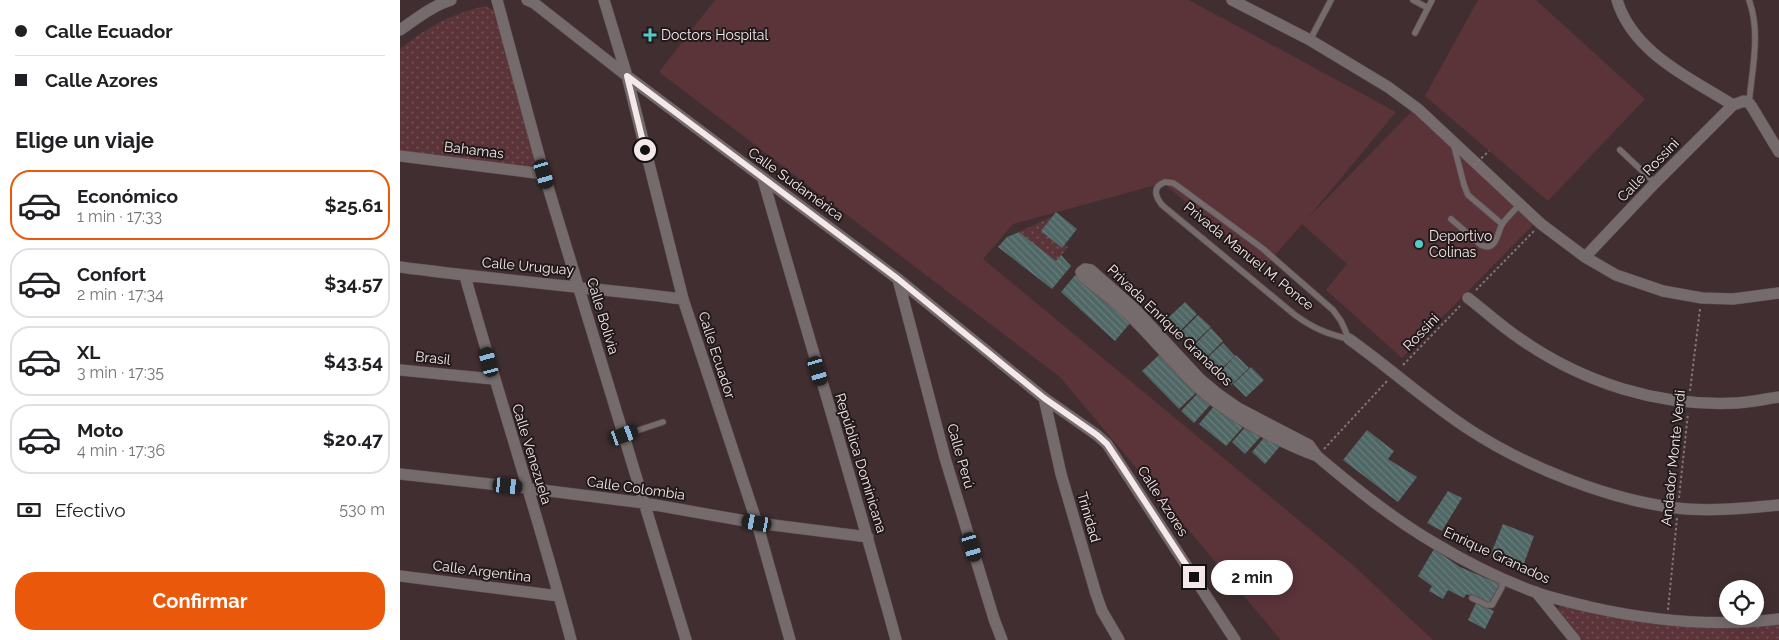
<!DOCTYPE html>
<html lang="es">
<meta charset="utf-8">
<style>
:root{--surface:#fff;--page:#f6f6f6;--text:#202124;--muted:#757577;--line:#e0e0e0;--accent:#ea580c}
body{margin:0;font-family:Raleway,sans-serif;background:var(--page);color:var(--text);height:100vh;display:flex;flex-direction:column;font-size:19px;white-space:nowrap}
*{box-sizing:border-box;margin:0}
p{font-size:16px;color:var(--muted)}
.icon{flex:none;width:28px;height:28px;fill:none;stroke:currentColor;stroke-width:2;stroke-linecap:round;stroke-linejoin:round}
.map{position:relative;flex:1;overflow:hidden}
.details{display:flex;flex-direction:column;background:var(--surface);width:400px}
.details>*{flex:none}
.banner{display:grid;align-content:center;height:110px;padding:0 15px;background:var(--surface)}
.tools{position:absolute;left:1319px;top:580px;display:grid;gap:10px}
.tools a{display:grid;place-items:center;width:45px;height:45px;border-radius:50%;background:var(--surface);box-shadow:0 2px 12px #0003;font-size:25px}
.end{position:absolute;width:22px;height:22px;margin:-11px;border:6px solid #f5e8ea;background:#111;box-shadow:0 0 0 2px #111}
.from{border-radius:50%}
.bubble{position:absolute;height:35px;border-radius:18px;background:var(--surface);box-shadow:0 2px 12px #0003;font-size:16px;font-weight:700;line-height:35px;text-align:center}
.car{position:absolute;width:15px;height:30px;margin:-15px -8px;border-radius:6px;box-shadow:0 0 4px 1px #0007;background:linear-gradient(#222 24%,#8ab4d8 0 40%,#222 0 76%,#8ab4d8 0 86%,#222 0)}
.banner b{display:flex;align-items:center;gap:18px;height:48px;font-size:19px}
.banner b+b{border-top:1px solid var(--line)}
.banner i{width:12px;height:12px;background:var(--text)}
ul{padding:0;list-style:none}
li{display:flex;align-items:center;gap:15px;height:70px;margin:0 10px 8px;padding:0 5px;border:2px solid var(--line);border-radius:20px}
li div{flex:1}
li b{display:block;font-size:19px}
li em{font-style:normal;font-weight:700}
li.on{border-color:var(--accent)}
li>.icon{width:45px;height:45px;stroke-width:1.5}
h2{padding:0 15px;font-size:22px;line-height:60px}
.pay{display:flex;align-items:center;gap:12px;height:55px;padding:0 15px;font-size:19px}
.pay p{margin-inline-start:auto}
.action{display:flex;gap:10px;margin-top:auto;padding:10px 15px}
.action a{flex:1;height:58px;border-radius:20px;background:var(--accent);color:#fff;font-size:20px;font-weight:700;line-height:58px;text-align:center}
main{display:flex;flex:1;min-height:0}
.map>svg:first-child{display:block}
</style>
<main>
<section class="details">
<div class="banner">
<b><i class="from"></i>Calle Ecuador</b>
<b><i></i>Calle Azores</b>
</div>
<h2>Elige un viaje</h2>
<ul>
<li class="on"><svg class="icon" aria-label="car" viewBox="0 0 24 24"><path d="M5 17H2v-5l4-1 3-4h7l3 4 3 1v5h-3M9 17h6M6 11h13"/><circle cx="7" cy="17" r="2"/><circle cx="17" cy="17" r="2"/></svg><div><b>Económico</b><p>1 min · 17:33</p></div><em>$25.61</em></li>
<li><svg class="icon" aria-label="car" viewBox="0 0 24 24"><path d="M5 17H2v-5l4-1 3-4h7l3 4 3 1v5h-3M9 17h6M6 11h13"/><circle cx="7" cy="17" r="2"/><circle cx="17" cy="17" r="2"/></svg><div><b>Confort</b><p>2 min · 17:34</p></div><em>$34.57</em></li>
<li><svg class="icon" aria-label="car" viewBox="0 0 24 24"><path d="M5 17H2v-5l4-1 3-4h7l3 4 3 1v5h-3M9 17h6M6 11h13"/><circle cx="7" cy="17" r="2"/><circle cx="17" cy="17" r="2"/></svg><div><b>XL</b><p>3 min · 17:35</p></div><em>$43.54</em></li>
<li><svg class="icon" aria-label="car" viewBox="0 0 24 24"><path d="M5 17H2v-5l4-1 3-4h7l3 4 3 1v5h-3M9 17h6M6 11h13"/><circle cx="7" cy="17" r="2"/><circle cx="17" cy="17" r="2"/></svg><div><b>Moto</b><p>4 min · 17:36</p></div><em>$20.47</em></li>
</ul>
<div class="pay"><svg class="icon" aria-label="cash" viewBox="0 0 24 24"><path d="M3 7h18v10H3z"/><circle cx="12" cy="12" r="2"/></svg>Efectivo<p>530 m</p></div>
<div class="action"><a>Confirmar</a></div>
</section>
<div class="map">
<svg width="1379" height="640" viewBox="0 0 1379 640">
<defs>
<pattern id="park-dots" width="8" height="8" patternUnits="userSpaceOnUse" patternTransform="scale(1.25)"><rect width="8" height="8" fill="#5b343a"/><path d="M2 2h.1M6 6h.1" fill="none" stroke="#735157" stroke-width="1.8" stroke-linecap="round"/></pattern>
<pattern id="building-back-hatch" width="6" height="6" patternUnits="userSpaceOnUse" patternTransform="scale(1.25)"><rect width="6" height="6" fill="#4f6765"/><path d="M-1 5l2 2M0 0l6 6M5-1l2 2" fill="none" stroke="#697d7b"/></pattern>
</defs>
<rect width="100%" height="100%" fill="#412e31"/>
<path fill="#5b343a" d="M315,0H789L996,112L906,220L1014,109L1136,222L1002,358L926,290L947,264L902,224L865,267L763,183L613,224L583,259L954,566L1033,640H881L660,377L259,72Z
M1078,0H1136L1245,99L1148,201L1025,96Z"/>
<path fill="url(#park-dots)" d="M85,6L93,10L138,161L137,167L131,169L0,152V49C29,26 49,15 85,6Z
M653,216L641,231L662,248L665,244L668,247L656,262L619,232Z
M1162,604L1237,621L1379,623V640H1183L1158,609Z"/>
<path fill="url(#building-back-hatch)" d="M656,212L677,229L662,248L641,231Z
M619,232L656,261L661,255L671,266L652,289L598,247L607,237Z
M677,273L731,322L715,341L661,292Z
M785,302L797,314L779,332L767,319Z
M798,315L811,327L793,344L781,332Z
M811,328L823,341L806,358L793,346Z
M823,343L835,356L817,373L805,360Z
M760,354L797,392L779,409L742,371Z
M836,355L849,368L831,385L819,373Z
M851,367L864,380L846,397L833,384Z
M798,393L811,404L794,423L781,411Z
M815,405L843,427L826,446L799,424Z
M848,424L862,435L845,454L832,442Z
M967,430L994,451L988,459L1017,477L998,502L943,460Z
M868,433L881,445L865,464L852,452Z
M1048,491L1062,498L1042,531L1027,523Z
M1103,524L1134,536L1122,569L1090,556Z
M1034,549L1060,567L1100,584L1089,603L1066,594L1064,598L1048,590L1043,599L1029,591L1032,586L1018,576Z
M1076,603L1094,611L1085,629L1068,620Z"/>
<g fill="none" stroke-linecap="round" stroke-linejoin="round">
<defs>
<path id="service" d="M1013,0L1028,8
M1349,0C1361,32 1352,70 1349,103
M1015,33L1032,0
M910,40L931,0
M1054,146L1064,185L1068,195L1102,224
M1220,150L1255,183
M765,182L773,183L779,187L862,248L933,310L941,321L949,339C927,334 913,328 895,315L762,205C755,196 752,187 765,182Z
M1051,219L1081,245C1097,253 1097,231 1103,223C1108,216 1115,210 1120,204
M224,435L263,422
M1072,598L1087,605H1092L1102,587V582L1099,580"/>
<path id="minor" d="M97,0L144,174L286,640
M127,0L134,3L227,76L498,279L644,398L697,435L707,444L835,640
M204,0L227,76L283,299L357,523L390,640
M832,0L910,40L988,87L1018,109L1141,224L1185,257L1216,275L1263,291L1302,298L1333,299L1379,293
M1217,0C1233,53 1290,78 1333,105
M0,30C16,19 32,6 51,0
M0,156L144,174
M363,179C407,333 454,486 496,640
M1185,257L1255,183L1333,105L1344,101L1349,103L1352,107L1379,152
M0,267C94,280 189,287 283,299
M685,269L691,270L735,309L800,379L818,394L838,408L909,445L917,456C886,445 839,421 813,400C781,375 757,341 727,313C714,300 698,289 683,277L681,272Z
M65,276C99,398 139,518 171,640
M498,279L545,458L594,619L602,640
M1068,298C1085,311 1101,326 1119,338C1183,383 1259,407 1337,403C1351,402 1365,399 1379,397
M949,339C990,368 1027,402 1070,430C1127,467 1209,500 1277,508C1309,512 1347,508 1379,505
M0,370L93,379
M644,398L661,474L696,594L702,611L719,640
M917,456C955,488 993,519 1036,544C1066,562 1102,580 1135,592C1153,599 1172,602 1190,607C1252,621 1316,627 1379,619
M0,474L126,488L244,503L357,523L468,537
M0,576L159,596
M1136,592L1175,640"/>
</defs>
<use href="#service" stroke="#5e4c4f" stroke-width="7"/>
<use href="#minor" stroke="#5e4c4f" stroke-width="12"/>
<path stroke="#857477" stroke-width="2" stroke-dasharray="2.5 2.5" stroke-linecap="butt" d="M1076,290L1134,231
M1003,365L1060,306
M1290,391L1300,309
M924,449L987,381
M1279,498L1288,413
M1268,610L1277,518"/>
<use href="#service" stroke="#756b6c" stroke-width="5.5"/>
<use href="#minor" stroke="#756b6c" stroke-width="11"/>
<path stroke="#857477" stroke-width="2" stroke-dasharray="2.5 2.5" stroke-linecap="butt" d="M1074,165L1089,151"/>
</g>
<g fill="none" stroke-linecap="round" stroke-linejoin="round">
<path stroke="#f5e8ea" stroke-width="6" d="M245,150L227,76L498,279L644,398L697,435L707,444L723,468L794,577"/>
</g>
<g fill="#54cdc8" stroke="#22191a" stroke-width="2">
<path d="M247.5 27.5h5v5h5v5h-5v5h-5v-5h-5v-5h5z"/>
<circle cx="1019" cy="244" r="5"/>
</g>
<g text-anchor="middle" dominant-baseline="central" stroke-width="4" stroke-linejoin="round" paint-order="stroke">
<g font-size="14" fill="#f5e8ea" stroke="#22191a" text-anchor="start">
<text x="261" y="35">Doctors Hospital</text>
<text x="1029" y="236">Deportivo<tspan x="1029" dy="16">Colinas</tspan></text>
</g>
<g font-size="14" fill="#f5e8ea" stroke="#22191a">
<text transform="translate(74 150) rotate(7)">Bahamas</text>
<text transform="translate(1248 170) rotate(-46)">Calle Rossini</text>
<text transform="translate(396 184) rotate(36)">Calle Sudamérica</text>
<text transform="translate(849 256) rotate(39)">Privada Manuel M. Ponce</text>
<text transform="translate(128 266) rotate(5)">Calle Uruguay</text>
<text transform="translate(203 316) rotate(73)">Calle Bolivia</text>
<text transform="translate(770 325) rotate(44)">Privada Enrique Granados</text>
<text transform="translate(1021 332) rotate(-46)">Rossini</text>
<text transform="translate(317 355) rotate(72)">Calle Ecuador</text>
<text transform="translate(33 358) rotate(6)">Brasil</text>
<text transform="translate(132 454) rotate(73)">Calle Venezuela</text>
<text transform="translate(561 456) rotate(74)">Calle Perú</text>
<text transform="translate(1273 458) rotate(-84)">Andador Monte Verdi</text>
<text transform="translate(461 463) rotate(73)">República Dominicana</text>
<text transform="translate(236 488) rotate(8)">Calle Colombia</text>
<text transform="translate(763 501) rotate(57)">Calle Azores</text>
<text transform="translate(689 517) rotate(74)">Trinidad</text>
<text transform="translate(1097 555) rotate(25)">Enrique Granados</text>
<text transform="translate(82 571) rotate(7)">Calle Argentina</text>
</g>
</g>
</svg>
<div class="tools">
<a><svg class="icon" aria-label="locate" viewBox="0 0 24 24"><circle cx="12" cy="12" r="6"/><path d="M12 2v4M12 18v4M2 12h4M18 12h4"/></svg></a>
</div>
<i class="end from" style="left:245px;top:150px"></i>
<i class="end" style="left:794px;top:577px"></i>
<div class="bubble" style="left:811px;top:560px;width:82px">2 min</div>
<i class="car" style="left:144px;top:174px;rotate:163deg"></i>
<i class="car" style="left:89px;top:362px;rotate:345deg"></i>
<i class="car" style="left:418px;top:371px;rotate:163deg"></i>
<i class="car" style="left:224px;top:435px;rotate:70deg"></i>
<i class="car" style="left:108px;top:486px;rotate:96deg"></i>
<i class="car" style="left:357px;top:523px;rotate:280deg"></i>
<i class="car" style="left:572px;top:547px;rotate:163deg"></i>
</div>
</main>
